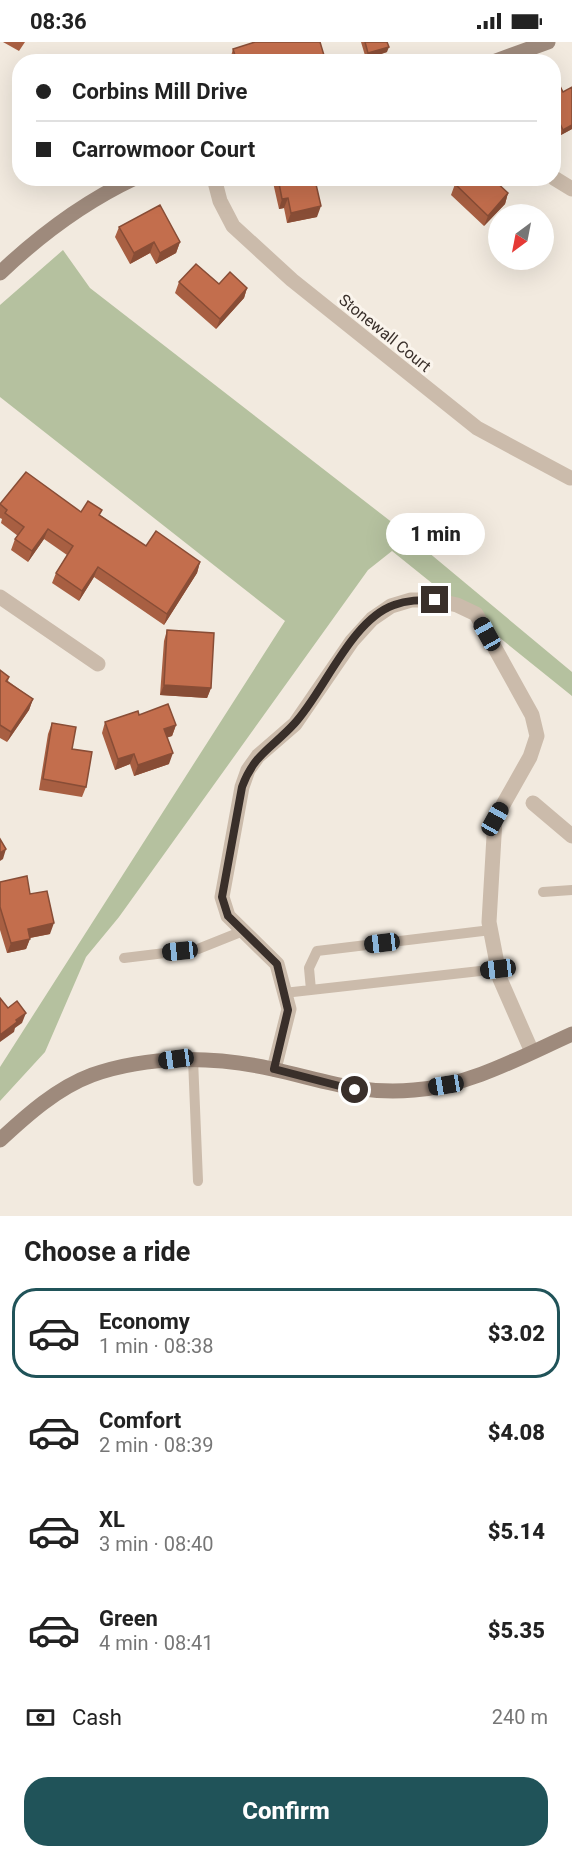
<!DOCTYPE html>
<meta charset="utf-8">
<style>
:root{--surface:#fff;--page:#f2f2f2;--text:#222;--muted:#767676;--line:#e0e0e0;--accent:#205359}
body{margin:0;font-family:Roboto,sans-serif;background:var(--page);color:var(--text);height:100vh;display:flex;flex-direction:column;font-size:22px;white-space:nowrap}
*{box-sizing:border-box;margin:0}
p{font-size:20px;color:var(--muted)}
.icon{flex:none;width:33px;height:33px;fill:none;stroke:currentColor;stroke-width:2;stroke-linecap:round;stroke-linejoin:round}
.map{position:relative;height:1174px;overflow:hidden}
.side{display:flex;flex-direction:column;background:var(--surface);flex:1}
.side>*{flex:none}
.guide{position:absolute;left:12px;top:12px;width:549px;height:132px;border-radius:24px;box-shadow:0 6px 24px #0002;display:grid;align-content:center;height:132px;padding:0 24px;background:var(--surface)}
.needle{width:39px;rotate:212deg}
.controls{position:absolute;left:488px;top:162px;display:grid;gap:12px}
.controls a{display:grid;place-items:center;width:66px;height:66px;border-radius:50%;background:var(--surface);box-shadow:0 6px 24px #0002;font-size:30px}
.end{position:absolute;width:27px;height:27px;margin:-14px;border:8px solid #392f2a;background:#fff;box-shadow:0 0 0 3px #fff}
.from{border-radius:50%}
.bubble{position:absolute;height:42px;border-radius:21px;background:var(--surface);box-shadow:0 6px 24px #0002;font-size:20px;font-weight:800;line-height:42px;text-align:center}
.car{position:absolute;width:18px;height:36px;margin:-18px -9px;border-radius:8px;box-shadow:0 0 4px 2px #0007;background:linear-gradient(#222 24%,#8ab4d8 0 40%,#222 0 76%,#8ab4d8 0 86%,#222 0)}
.guide b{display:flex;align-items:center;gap:21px;height:57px;font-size:22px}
.guide b+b{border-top:2px solid var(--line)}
.guide i{width:15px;height:15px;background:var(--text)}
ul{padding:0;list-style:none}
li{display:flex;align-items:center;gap:18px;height:90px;margin:0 12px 9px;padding:0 12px;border:3px solid transparent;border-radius:24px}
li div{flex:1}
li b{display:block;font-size:22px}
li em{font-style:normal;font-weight:800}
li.on{border-color:var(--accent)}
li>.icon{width:54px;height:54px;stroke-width:1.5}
h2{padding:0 24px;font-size:27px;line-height:72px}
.pay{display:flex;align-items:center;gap:15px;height:66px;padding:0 24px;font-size:22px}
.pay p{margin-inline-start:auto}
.primary-button{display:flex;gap:12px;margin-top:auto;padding:12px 24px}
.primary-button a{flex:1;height:69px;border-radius:24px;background:var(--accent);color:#fff;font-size:24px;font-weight:800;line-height:69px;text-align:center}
.status{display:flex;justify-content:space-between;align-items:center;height:42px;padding:0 30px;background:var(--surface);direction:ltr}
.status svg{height:16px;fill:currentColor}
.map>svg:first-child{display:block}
</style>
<div class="status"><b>08:36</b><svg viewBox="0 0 49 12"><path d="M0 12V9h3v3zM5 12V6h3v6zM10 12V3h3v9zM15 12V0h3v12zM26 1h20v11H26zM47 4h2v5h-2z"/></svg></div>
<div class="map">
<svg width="572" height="1174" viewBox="0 0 572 1174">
<rect width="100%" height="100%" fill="#f2eadf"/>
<path fill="#b5c19f" d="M63,208L90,246L398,485L572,630V654L392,509L368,528L119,875L86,915L45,1010L0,1059V1025L285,579L0,355V263Z"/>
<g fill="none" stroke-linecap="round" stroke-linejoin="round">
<path stroke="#cbbbab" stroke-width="10" d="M543,850L572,848
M124,916L198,907L243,889
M311,948L309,926L317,909L491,888
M284,951L498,927
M193,1017L198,1139"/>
<path stroke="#cbbbab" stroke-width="15" d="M214,136L220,159L233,184L292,238L477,386L570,436
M554,136L572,147
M0,555L98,622
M533,761L572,794
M274,1027L289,967L277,922L228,874L222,855L242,745L248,728L258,714L295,682L352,599L372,577L391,564L411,558H435L457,563L476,572L532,673L537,694L530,715L495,777L489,880L500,937L532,1010"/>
<path stroke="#9e8a7c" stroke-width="15" d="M493,20L548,0
M0,231C41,192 84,160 135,136
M0,1098C27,1073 57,1046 92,1033C149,1013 214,1014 272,1027C323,1038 359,1053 414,1048C469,1044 523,1014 572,992"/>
</g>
<path fill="#a85f42" d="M3,0H25L19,9Z
M361,0H387V10L366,17Z
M233,7L326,20H233L231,14Z
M554,42L572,87L561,93L554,78Z
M272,136H300L301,141L317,175L287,181L284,166L279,167Z
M455,142L508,151L505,162L484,184L451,153Z
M119,185L180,200L176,211L156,222L150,211L130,222L115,195Z
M179,240L219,242L247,246L244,256L216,287L175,251Z
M0,462L81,470L100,473L146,504L200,520L197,531L164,583L94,535L79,559L52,541L56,531L67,513L44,497L28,520L11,508L15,497L18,494L1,481L2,477L0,476Z
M167,588L211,646L207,656L160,653L164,599Z
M0,628L9,635L8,639L33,657L29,668L7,700L0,696Z
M139,673L176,683L172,694L167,695L169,722L134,734L130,722L115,728L102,691L105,680Z
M52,681L86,745L82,755L39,748L48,692Z
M0,840L30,852L50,892L30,896L26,907L7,911L0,888Z"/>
<path fill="#884d36" d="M389,5L387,10L366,17L368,11Z
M572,83V87L561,93L563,88Z
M508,151L505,162L484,184L488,174Z
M288,156L284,166L279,167L282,157Z
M321,164L317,175L287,181L291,171Z
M154,200L150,211L130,222L134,211Z
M180,200L176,211L156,222L160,211Z
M247,246L244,256L216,287L220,277Z
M48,487L44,497L28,520L32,509Z
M200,520L197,531L164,583L167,572Z
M98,525L94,535L79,559L82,549Z
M164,643L211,646L207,656L160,653Z
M33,657L29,668L7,700L11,690Z
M176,683L172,694L160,698L164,687Z
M173,711L169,722L134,734L138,723Z
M134,712L130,722L115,728L118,717Z
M6,807L3,817L0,819V811Z
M54,881L50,892L24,897L28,887Z
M30,897L26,907L7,911L11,901Z
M26,971L22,981L15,986L14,990L0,1000V993L16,978Z"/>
<path fill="#c36e4d" stroke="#884d36" stroke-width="1.5" d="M255,0H320L326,20H237L233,7Z
M365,0H387L389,5L368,11Z
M558,40L563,50L572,45V83L563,88L554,69V42Z
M278,136H300L301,141L315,138L321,164L291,171L288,156L282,157Z
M460,136H492L508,151L488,174L455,142Z
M160,163L180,200L160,211L154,200L134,211L119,185Z
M196,222L219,242L230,230L247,246L220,277L179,240Z
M26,430L81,470L88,459L102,468L99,473L146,504L156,489L200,520L167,572L98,525L82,549L56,531L73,504L48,487L32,509L15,497L24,485L5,471L7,468L0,462Z
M167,588L214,591L211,646L164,643Z
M0,628L9,635L6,639L33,657L11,690L0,683Z
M168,662L176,683L164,687L173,711L138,723L134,712L118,717L105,680L138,669L139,673Z
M52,681L76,685L72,707L92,710L86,745L43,737Z
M0,797L6,807L0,811Z
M27,834L30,852L47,849L54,881L28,887L30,897L11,901L0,865V840Z
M0,956L8,966L17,959L26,971L16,978L17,980L0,993Z"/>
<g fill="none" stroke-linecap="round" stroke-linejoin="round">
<path stroke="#392f2a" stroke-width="8" d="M355,1048L274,1027L288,968L277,922L228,874L222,855L242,745C254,712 272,706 294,682C324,650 351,578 394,563C407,558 420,558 435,558"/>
</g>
<g text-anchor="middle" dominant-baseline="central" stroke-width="6" stroke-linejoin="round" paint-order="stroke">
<g font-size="16" fill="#392f2a" stroke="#faf4ec">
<text transform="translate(385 291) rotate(39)">Stonewall Court</text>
</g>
</g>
</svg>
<div class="controls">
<a><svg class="needle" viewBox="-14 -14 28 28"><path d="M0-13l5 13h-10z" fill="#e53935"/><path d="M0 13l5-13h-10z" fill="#767676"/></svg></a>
</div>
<i class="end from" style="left:355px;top:1048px"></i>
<i class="end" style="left:435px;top:558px"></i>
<div class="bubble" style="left:386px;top:471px;width:99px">1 min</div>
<i class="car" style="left:487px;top:592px;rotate:331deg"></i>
<i class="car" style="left:495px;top:777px;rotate:29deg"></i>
<i class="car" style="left:382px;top:901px;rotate:263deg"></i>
<i class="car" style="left:180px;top:909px;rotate:264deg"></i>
<i class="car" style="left:498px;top:927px;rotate:263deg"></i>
<i class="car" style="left:176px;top:1017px;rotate:262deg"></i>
<i class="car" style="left:446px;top:1043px;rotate:261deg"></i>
<div class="guide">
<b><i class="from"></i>Corbins Mill Drive</b>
<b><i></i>Carrowmoor Court</b>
</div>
</div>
<section class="side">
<h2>Choose a ride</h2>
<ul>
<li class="on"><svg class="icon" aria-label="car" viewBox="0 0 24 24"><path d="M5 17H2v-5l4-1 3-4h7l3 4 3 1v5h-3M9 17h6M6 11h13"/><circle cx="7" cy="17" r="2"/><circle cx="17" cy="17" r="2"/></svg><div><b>Economy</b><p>1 min · 08:38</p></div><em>$3.02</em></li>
<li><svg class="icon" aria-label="car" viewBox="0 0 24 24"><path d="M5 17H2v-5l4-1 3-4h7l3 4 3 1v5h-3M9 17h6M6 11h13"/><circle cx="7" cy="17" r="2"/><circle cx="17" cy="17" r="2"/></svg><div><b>Comfort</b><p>2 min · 08:39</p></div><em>$4.08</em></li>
<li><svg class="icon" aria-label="car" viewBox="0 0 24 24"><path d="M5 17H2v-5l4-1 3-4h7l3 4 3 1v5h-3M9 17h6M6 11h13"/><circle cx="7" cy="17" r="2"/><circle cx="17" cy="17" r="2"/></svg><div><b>XL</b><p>3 min · 08:40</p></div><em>$5.14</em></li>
<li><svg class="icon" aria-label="car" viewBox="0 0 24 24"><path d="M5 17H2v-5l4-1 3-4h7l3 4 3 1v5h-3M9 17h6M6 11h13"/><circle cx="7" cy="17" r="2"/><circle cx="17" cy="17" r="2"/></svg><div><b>Green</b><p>4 min · 08:41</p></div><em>$5.35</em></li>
</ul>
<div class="pay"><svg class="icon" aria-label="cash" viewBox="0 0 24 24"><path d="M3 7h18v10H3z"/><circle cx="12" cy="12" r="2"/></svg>Cash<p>240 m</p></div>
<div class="primary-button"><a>Confirm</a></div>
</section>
